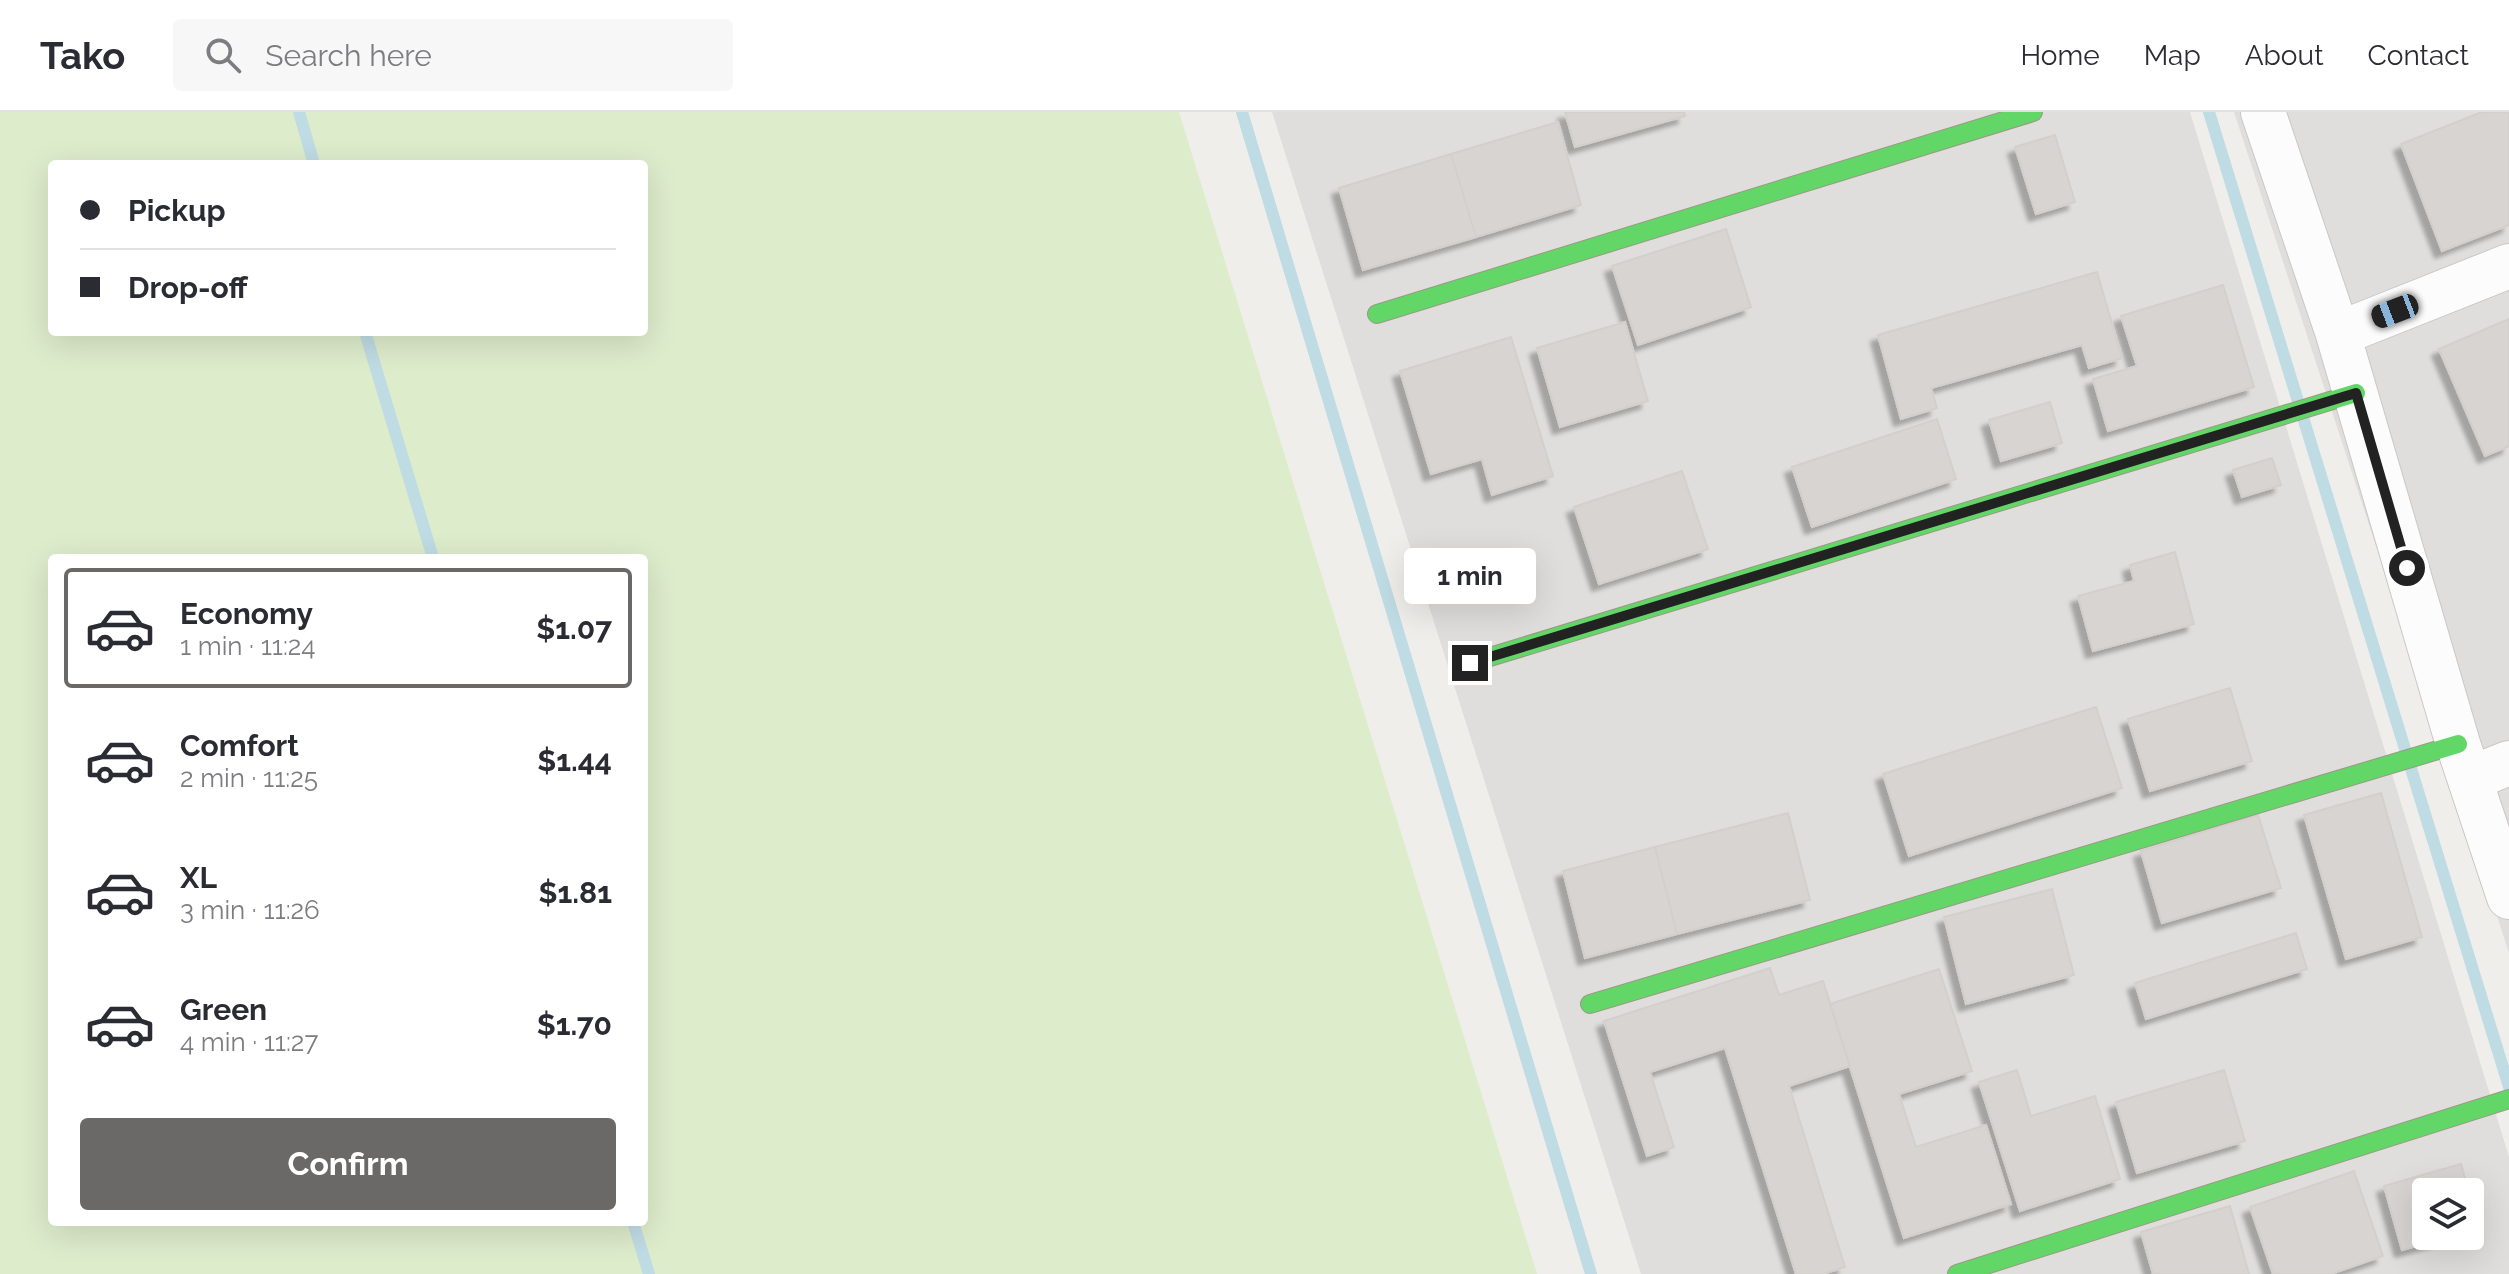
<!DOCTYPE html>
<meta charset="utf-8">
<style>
:root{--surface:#fff;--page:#f7f7f7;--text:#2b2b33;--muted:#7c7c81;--line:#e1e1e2;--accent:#6a6968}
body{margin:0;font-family:Raleway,sans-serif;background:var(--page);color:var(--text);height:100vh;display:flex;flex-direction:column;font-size:30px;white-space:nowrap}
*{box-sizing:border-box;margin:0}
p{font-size:26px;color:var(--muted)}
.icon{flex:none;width:44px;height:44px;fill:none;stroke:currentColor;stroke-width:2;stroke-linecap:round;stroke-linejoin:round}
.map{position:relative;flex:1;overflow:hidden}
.panel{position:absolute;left:48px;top:442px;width:600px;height:672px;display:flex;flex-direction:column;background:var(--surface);border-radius:8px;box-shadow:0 8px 32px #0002}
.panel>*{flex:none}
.hud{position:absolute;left:48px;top:48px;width:600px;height:176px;border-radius:8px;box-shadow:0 8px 32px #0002;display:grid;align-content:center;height:176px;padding:0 32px;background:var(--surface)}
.buttons{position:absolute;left:2412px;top:1066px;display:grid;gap:16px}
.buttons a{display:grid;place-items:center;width:72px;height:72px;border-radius:8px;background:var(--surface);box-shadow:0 8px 32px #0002;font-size:40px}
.end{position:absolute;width:36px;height:36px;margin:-18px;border:10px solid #222;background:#fff;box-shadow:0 0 0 4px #fff}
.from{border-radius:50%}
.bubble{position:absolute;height:56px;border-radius:8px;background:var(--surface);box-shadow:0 8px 32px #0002;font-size:26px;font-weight:700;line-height:56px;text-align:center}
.car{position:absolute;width:24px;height:48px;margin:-24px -12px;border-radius:10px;box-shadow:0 0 6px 2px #0007;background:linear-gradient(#222 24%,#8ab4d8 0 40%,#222 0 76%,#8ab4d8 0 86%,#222 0)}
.hud b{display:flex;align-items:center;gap:28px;height:76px;font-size:30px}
.hud b+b{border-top:2px solid var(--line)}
.hud i{width:20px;height:20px;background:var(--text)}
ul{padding:14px 0 0;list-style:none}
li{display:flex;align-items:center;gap:24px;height:120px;margin:0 16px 12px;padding:0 16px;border:4px solid transparent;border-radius:8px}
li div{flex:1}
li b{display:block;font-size:30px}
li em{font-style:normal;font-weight:700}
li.on{border-color:var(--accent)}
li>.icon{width:72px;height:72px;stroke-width:1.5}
.primary-button{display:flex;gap:16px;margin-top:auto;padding:16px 32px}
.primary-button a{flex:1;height:92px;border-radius:8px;background:var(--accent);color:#fff;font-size:32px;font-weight:700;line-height:92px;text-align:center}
header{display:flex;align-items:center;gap:48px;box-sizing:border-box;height:112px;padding:0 40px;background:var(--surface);border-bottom:2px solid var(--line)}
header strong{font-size:38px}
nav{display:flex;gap:44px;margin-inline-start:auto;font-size:28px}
.search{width:560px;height:72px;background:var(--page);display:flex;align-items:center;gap:20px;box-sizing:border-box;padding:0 28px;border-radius:8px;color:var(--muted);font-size:30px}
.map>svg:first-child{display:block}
</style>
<header>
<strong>Tako</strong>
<div class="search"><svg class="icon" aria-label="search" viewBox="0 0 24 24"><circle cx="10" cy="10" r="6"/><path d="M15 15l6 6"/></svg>Search here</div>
<nav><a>Home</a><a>Map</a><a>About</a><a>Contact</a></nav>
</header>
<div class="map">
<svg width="2509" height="1162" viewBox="0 0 2509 1162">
<defs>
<filter id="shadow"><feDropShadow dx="-7" dy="7" stdDeviation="2" flood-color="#0004"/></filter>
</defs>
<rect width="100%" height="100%" fill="#f0eeeb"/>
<path fill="#dfdedc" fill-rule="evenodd" d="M1272,0H2190L2509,1045V1162H1641ZM2426,1080H2470V1124H2426Z
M2234,0H2509V841Z"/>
<path fill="#ddeccb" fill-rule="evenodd" d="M0,0H1179L1537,1162H0ZM52,52H644V220H52ZM52,446H644V1110H52Z"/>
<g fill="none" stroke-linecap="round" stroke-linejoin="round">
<path stroke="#bfdbe3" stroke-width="12" d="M299,0L314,52
M1242,0L1591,1162
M2209,0L2509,975
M365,220L433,446
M633,1110L649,1162"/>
</g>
<path fill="#d7d4d2" stroke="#d3d0cc" stroke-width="2" filter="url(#shadow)" d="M1565,0H1684L1685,4L1575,35Z
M2482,0H2509V113L2442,139L2401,32Z
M1558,10L1581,93L1476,125L1451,42Z
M2055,23L2075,90L2036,102L2015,35Z
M1451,42L1476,125L1363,158L1339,76Z
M1726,117L1751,195L1638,233L1612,154Z
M2097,160L2122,246L2089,256L2082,233L1931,276L1937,296L1901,307L1878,223Z
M2223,173L2254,275L2108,319L2093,267L2137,254L2121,204Z
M2509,207V334L2485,344L2439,237Z
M1625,210L1648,289L1560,315L1537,236Z
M1511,225L1553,364L1492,383L1482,347L1431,362L1400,259Z
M2050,290L2062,331L2001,349L1989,308Z
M1937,307L1956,367L1812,415L1792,355Z
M2272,346L2281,373L2242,385L2233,358Z
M1682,359L1708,437L1599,472L1574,395Z
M2175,440L2194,512L2093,539L2078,484L2134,469L2130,453Z
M2230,576L2252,649L2150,679L2128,607Z
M2096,595L2122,676L1909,744L1883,662Z
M2381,681L2422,825L2346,847L2304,703Z
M1788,701L1810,788L1677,822L1655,735Z
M2258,703L2281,776L2162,811L2141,739Z
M1655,735L1677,822L1585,846L1563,759Z
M2052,777L2074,863L1966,892L1944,805Z
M2296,821L2307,857L2146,907L2135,871Z
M1770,856L1779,883L1823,869L1850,954L1789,974L1845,1155L1823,1162H1796L1725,936L1650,960L1674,1035L1647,1044L1604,909Z
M1939,857L1972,959L1899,982L1916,1035L1986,1013L2011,1092L1904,1126L1830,892Z
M2017,958L2031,1004L2095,984L2120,1067L2020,1099L1979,970Z
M2224,958L2245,1029L2137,1061L2116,990Z
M2461,1052L2469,1080H2426V1124H2438L2439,1128L2402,1138L2384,1074Z
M2354,1059L2383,1144L2331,1162H2273L2250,1095Z
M2470,1085L2476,1107L2470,1108Z
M2230,1094L2249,1162H2153L2141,1120Z"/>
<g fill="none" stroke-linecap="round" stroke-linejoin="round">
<defs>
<path id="street" d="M2263,0L2338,222L2458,632L2509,785
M2338,222L2509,154
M2471,666L2509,651"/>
<path id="fast" d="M1377,202L2033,0
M1470,551L2356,281
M1590,892L2458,632
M1957,1162L2509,987"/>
</defs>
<use href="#street" stroke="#c9c8c7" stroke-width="46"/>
<use href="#fast" stroke="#999a82" stroke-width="20"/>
<use href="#street" stroke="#fdfcfc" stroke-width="44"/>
<use href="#fast" stroke="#63d668" stroke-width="18"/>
</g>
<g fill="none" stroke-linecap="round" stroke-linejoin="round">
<path stroke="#222" stroke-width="10" d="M1470,551L2356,281L2407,456"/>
</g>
</svg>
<div class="buttons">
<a><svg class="icon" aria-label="layers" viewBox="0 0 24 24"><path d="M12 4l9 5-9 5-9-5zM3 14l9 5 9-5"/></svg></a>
</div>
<i class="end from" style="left:2407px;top:456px"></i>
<i class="end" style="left:1470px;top:551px"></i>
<div class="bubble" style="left:1404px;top:436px;width:132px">1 min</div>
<i class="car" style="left:2395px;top:199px;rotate:249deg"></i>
<div class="hud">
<b><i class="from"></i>Pickup</b>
<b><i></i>Drop-off</b>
</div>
<section class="panel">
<ul>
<li class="on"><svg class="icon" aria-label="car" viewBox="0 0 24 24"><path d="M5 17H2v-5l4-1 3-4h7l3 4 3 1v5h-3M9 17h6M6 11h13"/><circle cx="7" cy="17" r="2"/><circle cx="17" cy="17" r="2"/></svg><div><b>Economy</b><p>1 min · 11:24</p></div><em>$1.07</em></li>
<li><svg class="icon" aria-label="car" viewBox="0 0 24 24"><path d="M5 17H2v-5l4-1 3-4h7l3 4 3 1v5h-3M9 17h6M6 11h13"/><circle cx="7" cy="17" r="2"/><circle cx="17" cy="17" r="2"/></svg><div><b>Comfort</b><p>2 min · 11:25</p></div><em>$1.44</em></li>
<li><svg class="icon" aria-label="car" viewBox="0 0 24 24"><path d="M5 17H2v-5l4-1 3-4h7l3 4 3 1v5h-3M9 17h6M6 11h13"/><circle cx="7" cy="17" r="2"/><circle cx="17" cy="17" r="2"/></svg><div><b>XL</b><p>3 min · 11:26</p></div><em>$1.81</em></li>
<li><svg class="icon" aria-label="car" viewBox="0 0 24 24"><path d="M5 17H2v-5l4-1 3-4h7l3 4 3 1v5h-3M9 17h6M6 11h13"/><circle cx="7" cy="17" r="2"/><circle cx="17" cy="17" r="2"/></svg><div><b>Green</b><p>4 min · 11:27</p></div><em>$1.70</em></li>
</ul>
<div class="primary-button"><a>Confirm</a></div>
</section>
</div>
